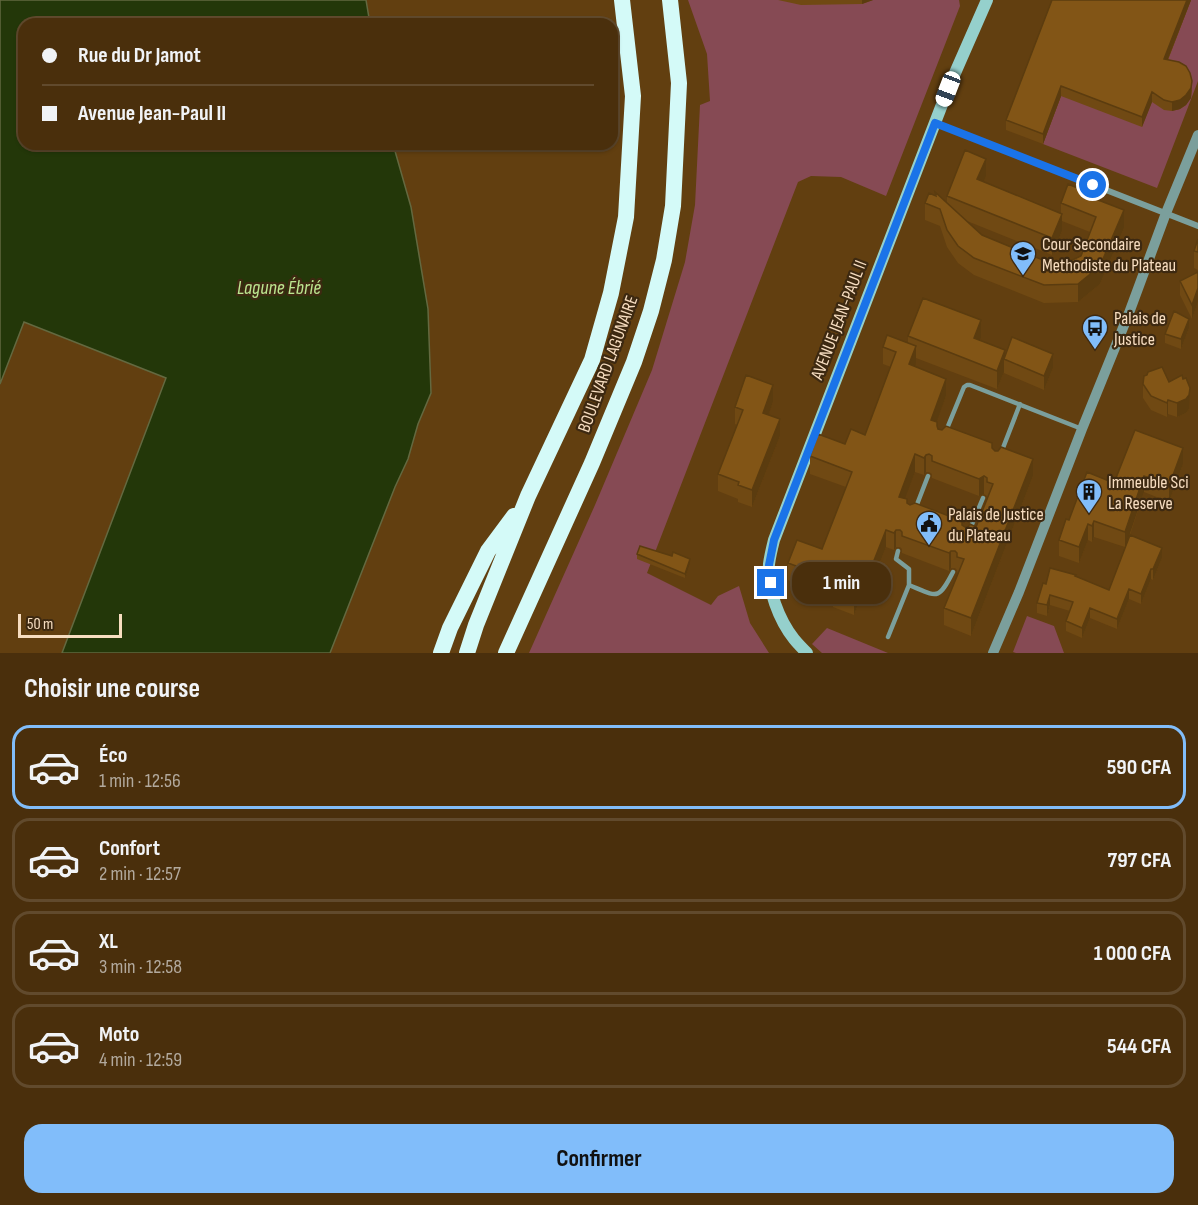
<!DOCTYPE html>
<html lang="fr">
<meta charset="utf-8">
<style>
:root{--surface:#4a2f0c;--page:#513715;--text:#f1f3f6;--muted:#b2a99d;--line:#614a2d;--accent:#81bdfa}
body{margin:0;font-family:"Sofia Sans Condensed",sans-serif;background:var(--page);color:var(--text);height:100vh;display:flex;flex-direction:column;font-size:22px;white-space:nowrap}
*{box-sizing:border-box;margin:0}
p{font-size:20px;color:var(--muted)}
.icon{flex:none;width:33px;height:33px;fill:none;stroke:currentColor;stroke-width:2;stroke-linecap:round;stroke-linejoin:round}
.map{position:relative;height:653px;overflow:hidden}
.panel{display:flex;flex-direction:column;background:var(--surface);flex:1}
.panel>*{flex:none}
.hud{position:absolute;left:18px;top:18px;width:600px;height:132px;border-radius:18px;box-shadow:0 2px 4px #0004,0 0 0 2px var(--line);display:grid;align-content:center;height:132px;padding:0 24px;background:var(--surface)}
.scale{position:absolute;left:18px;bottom:15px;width:104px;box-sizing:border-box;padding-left:6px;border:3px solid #f7ddc0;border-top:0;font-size:16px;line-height:21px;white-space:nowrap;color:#f7ddc0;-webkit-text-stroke:4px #3d2911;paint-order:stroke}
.end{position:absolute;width:27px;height:27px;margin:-14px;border:8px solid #1a73e8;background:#fff;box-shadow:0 0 0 3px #fff}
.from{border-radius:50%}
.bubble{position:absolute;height:42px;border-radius:18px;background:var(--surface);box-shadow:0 2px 4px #0004,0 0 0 2px var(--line);font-size:20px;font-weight:700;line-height:42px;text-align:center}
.car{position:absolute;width:18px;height:36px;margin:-18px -9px;border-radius:8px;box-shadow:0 0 4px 2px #0007;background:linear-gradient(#fff 24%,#345 0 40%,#fff 0 76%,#345 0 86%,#fff 0)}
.hud b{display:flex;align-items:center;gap:21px;height:57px;font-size:22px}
.hud b+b{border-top:2px solid var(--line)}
.hud i{width:15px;height:15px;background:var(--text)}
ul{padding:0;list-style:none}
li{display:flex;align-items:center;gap:18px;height:84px;margin:0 12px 9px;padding:0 12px;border:3px solid var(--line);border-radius:18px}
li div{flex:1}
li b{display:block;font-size:22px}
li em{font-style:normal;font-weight:700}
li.selected{border-color:var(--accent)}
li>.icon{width:54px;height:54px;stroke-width:1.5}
h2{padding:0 24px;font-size:27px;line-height:72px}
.button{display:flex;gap:12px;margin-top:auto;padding:12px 24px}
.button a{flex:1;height:69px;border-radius:18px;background:var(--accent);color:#111;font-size:24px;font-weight:700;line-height:69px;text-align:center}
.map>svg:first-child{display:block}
</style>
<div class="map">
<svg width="1198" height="653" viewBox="0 0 1198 653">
<rect width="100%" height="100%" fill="#623f10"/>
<path fill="#864a54" d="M688,0H959L960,6L886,196L841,177L811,176L798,182L647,573L711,605L718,596L739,586L750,623L769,653H529L595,505L652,370L685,262L695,205L700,105L710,101L707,54Z
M1191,0H1198V81L1157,188L1043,144L1061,96L1153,99C1160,109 1168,112 1180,109L1163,72Z
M1027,616L1054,626L1064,653H1016L1013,652Z
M827,628L888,653H822L812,644Z"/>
<path fill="#233709" stroke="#636940" stroke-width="1.5" d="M0,0H366L370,24H24V144H393L411,207L428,309L431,393L418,424L408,459L395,487L330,653H62L166,378L24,322L0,384Z"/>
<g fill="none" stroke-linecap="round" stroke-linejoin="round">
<path stroke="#7b9f9c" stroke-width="4.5" d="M946,431L964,387L967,385H970L1082,429
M1001,453L1020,404
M916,507L928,476
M970,529L983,498
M909,585C938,597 938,601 953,572
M888,637L909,585V569L896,559L898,551"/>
<path stroke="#7b9f9c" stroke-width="6" d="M935,123L1198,226"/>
<path stroke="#7b9f9c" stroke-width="10" d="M993,653L1019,592L1082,429L1129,313L1166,213L1198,135"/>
<path stroke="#95d0cc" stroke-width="12" d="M807,653C803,649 798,644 794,639C779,620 767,589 769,564C770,556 772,548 774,540L948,89L987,0"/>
<path stroke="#d4faf8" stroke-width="16" d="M441,653L450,628L488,551L514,516
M467,653L476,625L528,496L592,360L611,293L626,217L633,96L622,0
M506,653L592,463L634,362L651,311L664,260L673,206L679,83L670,0"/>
</g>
<path fill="#704913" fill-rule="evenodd" d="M778,0H873L862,4L801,5Z
M1052,0H1191L1168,60L1192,90L1191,98L1186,105L1180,109L1172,111L1164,110L1152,102L1142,127L1061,96L1043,144L1006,130V120Z
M986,176L983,182L1061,214V203L1094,199L1124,228L1100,284L1078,302L1044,303L974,275L958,263L947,247L940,226L925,220V203L935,195V192L947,203V196ZM967,221L1052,255L1062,231V221L1090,232L1081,256L1068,262L1050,263L982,235Z
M1194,251L1198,252V270L1194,268Z
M1198,272V302L1192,319L1180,295V281Z
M1189,328L1181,349L1165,343V334Z
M908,336L981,338L980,341L1005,356L1053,368L1044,390L1004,373V372L997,389L916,358V363L914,366L946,396L936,422L938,429L992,449L1033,476L971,636L944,625V608L958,574L957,570L955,568H951L949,571L902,553V549L900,547H896L894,550L886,547L871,585L866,583L854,615L833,607V589L821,584L812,589L788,580V563L822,549L846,487L810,474V456L845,444L865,435L891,367L883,364V347L908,343ZM915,472L924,475L926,472H929L932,474V478L979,496L984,494L987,496V498L976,527H965L962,525L910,505L907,503L904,499Z
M1169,382L1189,409L1186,413L1177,417L1168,414L1167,417L1151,410L1143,398V384Z
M773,402L768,415L780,436L752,507L738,502V499L718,491V474L737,425L735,424V407Z
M1183,464L1169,502L1144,492L1129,538L1162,558L1153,580L1151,579L1141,604L1129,599L1117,629L1090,618L1082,638L1066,631V621L1070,611L1050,605L1047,616L1037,613V603L1046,584L1076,577L1109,590L1125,547L1094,537L1092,542L1088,540L1079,563L1059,556V540L1069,520L1114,483Z
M637,554L690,564L685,578L637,559Z"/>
<path fill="#5b3c0f" d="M862,0H873L862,4Z
M1187,0H1191L1164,69V59Z
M1192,81L1191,98L1186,105L1180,109L1172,111V102Z
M1061,86V96L1043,144V134Z
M1152,92V102L1142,127V117Z
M986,159V176L977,197V179Z
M1124,210V228L1100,284L1078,302V284Z
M1062,214V231L1052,255V238Z
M1198,288V302L1192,319V305Z
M1189,319V328L1181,349V339Z
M981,320V338L974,356V338Z
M916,346V363L909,382V364Z
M1005,350V360L1004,359V372L997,389V371Z
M1053,354V368L1044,390V376Z
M946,379V396L931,437V420Z
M773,385V402L763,430V413Z
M1190,388L1189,409L1186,413L1177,417V403Z
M1168,400V414L1167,417V403Z
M780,419V436L752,507V490Z
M1183,448V464L1169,502V486Z
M915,454V472L899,514V497Z
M926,455V472L924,475V458Z
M1033,459V476L971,636V618Z
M984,476V494L979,496V479Z
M1144,476V492L1125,548V532Z
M1094,521V537L1092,542V526Z
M1088,524V540L1079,563V547Z
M886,530V547L871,585V568Z
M896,530V547L894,550V533Z
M1162,548V558L1153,580V569Z
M951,551V568L949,571V553Z
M690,559V564L685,578V574Z
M866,566V583L854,615V597Z
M821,567V584L812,589V572Z
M1151,569V579L1141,604V594Z
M1129,589V599L1117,629V619Z
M1050,595V605L1047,616V605Z
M1090,608V618L1082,638V628Z"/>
<path fill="#825516" stroke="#5b3c0f" stroke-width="1.5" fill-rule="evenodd" d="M1052,0H1187L1164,59L1179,62L1186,66L1190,73L1192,81L1191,88L1186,95L1180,100L1172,102L1164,100L1152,92L1142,117L1061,86L1043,134L1006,120Z
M965,150L986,159L977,179L1062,214L1052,238L947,196Z
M1068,184L1094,195L1093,198L1124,210L1100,266L1078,284L1044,285L974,258L958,246L947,230L940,209L925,203L929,193L936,196L935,192L982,235L1050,263L1068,262L1081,256L1096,217L1061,203Z
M1198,239V252L1194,251Z
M1198,272V288L1192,305L1180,281Z
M923,298L981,320L974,338L1005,350L997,371L908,336Z
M1174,311L1189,319L1181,339L1165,334Z
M887,335L916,346L909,364L946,379L931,420L937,422V426L938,429L942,430L946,426L992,443V448L995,451H998L1001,447L1033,459L971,618L944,608L964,559L957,557V553L955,551H951L949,553L902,536V532L900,530H896L894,533L886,530L871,568L866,566L854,597L833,589L839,574L821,567L812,572L788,563L797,540L822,549L852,472L810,456L818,434L845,444L851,429L865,435L896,352L883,347ZM915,454L924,458L926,455L929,454L932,456V461L979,479L984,476L987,478V482L993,484L976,527L970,524L968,527H965L962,525V521L915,503L910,505L907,503V499L899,497Z
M1012,337L1053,354L1044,376L1004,359Z
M1162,367L1169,382L1182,375L1183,379L1186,378L1190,388L1189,395L1186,399L1177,403L1168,400L1167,403L1151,396L1143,384L1144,376L1147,375L1148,372Z
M746,375L773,385L763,413L780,419L752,490L738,485L739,482L718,474L743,410L735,407Z
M1135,430L1183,448L1169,486L1144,476L1125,532L1094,521L1092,526L1088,524L1079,547L1059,540L1066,519L1069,520L1087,472L1114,483Z
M1130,535L1162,548L1153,569H1151L1141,594L1129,589L1117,619L1090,608L1082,628L1066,621L1073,602L1050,595L1047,605L1037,603L1043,583L1046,584L1050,568L1076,575L1075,576L1109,590Z
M640,546L672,556L673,552L690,559L685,574L637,554Z"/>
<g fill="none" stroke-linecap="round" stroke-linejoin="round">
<path stroke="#1a73e8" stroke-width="8" d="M771,583L769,565L774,540L935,123L1093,185"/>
</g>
<defs>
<symbol id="school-pin" viewBox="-11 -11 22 30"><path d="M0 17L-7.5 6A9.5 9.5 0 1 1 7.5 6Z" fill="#81bdfa" stroke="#3d2911"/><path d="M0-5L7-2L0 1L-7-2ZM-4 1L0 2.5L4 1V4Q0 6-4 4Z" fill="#111"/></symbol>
<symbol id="bus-pin" viewBox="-11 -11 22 30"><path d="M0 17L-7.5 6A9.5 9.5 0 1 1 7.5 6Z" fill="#81bdfa" stroke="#3d2911"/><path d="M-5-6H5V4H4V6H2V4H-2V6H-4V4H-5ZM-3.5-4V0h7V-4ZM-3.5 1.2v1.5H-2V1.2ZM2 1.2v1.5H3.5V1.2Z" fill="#111"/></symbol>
<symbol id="building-pin" viewBox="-11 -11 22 30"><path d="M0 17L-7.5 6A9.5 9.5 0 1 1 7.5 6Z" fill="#81bdfa" stroke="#3d2911"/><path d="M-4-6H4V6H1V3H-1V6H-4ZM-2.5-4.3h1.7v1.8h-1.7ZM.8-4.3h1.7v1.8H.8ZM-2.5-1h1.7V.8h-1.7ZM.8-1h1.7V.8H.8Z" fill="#111"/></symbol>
<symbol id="civic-pin" viewBox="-11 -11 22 30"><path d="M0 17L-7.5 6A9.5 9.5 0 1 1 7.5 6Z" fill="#81bdfa" stroke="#3d2911"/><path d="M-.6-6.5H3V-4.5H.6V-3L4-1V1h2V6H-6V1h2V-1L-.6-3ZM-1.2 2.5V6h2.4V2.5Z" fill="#111"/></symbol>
</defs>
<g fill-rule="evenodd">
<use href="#school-pin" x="1008" y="239" width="30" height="40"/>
<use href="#bus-pin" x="1080" y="313" width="30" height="40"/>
<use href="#building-pin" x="1074" y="477" width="30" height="40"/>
<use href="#civic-pin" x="914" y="509" width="30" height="40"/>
</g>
<g text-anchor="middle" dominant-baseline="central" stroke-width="4.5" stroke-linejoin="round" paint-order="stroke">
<g font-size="18" fill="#f7ddc0" stroke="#3d2911" text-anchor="start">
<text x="1042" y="244">Cour Secondaire<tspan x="1042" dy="21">Methodiste du Plateau</tspan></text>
<text x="1114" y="318">Palais de<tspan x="1114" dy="21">Justice</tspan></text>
<text x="1108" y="482">Immeuble Sci<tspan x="1108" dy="21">La Reserve</tspan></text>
<text x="948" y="514">Palais de Justice<tspan x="948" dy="21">du Plateau</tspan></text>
</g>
<g font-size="18" fill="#f7ddc0" stroke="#3d2911">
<text transform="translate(839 320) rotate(-69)">AVENUE JEAN-PAUL II</text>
<text transform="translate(608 364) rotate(-70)">BOULEVARD LAGUNAIRE</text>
</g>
<g font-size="20" font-style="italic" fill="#bce690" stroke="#3d2911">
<text x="279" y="288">Lagune Ébrié</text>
</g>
</g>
</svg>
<div class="scale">50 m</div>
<i class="end from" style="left:1093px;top:185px"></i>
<i class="end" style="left:771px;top:583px"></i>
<div class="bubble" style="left:792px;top:562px;width:99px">1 min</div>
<i class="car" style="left:948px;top:89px;rotate:201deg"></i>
<div class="hud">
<b><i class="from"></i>Rue du Dr Jamot</b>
<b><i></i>Avenue Jean-Paul II</b>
</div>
</div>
<section class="panel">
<h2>Choisir une course</h2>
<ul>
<li class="selected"><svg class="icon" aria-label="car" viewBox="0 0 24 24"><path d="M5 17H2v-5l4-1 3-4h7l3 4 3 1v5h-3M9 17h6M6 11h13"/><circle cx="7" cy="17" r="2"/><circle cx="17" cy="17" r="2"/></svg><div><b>Éco</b><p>1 min · 12:56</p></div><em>590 CFA</em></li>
<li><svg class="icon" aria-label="car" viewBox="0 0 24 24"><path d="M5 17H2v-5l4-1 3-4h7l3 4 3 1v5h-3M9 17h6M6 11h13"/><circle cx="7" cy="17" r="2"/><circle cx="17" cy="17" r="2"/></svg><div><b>Confort</b><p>2 min · 12:57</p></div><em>797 CFA</em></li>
<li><svg class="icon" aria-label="car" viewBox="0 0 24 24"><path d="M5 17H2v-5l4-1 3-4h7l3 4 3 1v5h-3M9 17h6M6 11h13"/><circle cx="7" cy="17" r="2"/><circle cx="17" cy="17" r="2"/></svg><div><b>XL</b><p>3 min · 12:58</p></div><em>1 000 CFA</em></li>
<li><svg class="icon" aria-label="car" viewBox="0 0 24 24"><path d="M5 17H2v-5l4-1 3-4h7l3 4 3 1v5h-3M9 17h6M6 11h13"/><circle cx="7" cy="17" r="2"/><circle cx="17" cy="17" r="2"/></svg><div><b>Moto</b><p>4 min · 12:59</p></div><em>544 CFA</em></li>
</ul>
<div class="button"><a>Confirmer</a></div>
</section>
